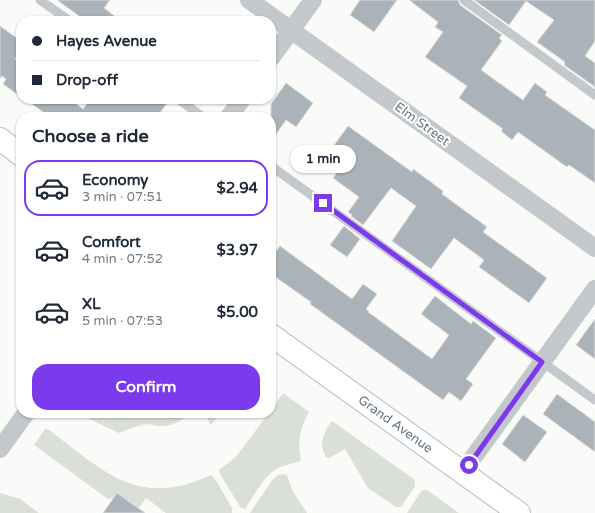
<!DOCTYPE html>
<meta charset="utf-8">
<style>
:root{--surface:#fff;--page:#f6f6f7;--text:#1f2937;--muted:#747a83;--line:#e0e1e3;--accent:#7c3aed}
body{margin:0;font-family:"Varela Round",sans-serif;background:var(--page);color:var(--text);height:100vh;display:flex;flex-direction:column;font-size:15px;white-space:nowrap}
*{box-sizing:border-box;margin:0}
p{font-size:13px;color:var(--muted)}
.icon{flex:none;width:22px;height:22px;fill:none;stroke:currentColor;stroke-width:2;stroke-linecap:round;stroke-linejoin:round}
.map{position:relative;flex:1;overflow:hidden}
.side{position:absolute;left:16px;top:112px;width:260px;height:306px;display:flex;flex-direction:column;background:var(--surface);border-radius:16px;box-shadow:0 1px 3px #0004}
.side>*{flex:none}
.guide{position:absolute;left:16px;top:16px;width:260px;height:88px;border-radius:16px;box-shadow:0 1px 3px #0004;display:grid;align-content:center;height:88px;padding:0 16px;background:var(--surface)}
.end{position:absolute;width:18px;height:18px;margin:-9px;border:5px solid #7c3aed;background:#fff;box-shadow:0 0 0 2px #fff}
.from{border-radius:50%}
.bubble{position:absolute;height:28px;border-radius:14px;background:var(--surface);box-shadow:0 1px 3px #0004;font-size:13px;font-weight:800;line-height:28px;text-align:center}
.guide b{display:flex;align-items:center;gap:14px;height:38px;font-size:15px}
.guide b+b{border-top:1px solid var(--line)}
.guide i{width:10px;height:10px;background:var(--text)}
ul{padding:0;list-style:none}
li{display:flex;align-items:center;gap:12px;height:56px;margin:0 8px 6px;padding:0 8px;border:2px solid transparent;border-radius:16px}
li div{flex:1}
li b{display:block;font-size:15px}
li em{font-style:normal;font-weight:800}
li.selected{border-color:var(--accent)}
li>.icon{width:36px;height:36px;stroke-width:1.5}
h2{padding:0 16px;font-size:18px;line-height:48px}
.cta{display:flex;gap:8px;margin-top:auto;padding:8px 16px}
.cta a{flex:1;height:46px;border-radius:16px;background:var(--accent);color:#fff;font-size:16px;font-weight:800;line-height:46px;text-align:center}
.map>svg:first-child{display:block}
</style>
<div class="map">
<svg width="595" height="513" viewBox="0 0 595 513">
<rect width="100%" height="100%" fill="#fafaf8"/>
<path fill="#dadfd7" d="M283,393L309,412C300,428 297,441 301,459L300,461C292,464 283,465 276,469C264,476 253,497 245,509L240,507L220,474L219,470L235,458L269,413H271V410Z
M77,413H191C182,421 171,427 159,426C154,426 151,424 147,424C137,425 128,430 119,433Z
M206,413H222L210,425Z
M332,421L415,480V486L401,507H396L368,488L345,449L329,458L326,457C318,445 324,431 332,421Z
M45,429L49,430C105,472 138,509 211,475L215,479L232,508V513H166L146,498L138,509L111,498L108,499L34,445Z
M283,474L287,475L293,492L307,513H250L273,479L278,475Z
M422,490H427L459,513H407Z
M0,493L20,499L39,513H0Z"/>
<path fill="#aab3b9" stroke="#dcdcda" d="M57,0H110L104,8L121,21H86Z
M360,0H397L374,32L350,15Z
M409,0H458L460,5L502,35L499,38L502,41L481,70L523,100L535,83L547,92L545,95L595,130V183L569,165L567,167L518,132L512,140L501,131L503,129L459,98L467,86L425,57L443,32L435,27L438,22Z
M474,0H595V41L585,56L595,63V87L564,65L565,62L537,42L554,20L526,1L509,25Z
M0,26L21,41V51L15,59L18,62L21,58V97L3,84L6,79L2,76L0,79Z
M286,83L313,103L296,127L286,120L271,141V104Z
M25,99H70L83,109L91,99H170L157,117H50Z
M348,126L412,172L413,169L443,191L442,194L487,227L483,232L547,278L529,303L479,267L484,260L454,238L431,269L392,241L416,206L391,188L363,225L351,216L352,215L348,212L359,197L333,178L342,166L327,155Z
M344,226L360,239L347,257L330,245Z
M280,246L352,299L363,284L377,294L366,309L369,311L368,312L432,359L449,335L421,314L435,296L471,324L473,321L496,338L466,379L473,384L461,401L449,392L443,400L310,304L311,302L271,274V258Z
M595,319V359L576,345Z
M557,394L595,422V452L543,414Z
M523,415L547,432L525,462L502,444Z
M117,493L145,513H103Z"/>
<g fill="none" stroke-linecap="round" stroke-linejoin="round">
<defs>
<g id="secondary">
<path d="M0,139L21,155"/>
<path id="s1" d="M271,335L519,513"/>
</g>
</defs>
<use href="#secondary" stroke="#b3babf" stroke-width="24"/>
<path stroke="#c3c8cc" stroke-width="9" d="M40,0L70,21
M464,0L595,95
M178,99L203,117
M271,166L595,400"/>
<path stroke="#c3c8cc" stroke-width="18" d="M249,0L595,248
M271,58L313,0
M229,117L242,99
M0,449L26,413
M462,473L595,289"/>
<use href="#secondary" stroke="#fff" stroke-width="22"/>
</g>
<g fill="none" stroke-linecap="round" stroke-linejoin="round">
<path stroke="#7c3aed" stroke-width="5" d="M323,203L542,362L469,465"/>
</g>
<g text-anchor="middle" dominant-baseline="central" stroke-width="4" stroke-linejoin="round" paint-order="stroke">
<g font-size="13" fill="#657683" stroke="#fff">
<text transform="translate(422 124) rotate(36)">Elm Street</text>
<text stroke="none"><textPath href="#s1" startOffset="153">Grand Avenue</textPath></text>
</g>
</g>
</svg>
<i class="end from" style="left:469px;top:465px"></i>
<i class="end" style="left:323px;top:203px"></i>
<div class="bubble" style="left:290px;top:145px;width:66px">1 min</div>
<div class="guide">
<b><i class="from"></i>Hayes Avenue</b>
<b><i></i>Drop-off</b>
</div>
<section class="side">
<h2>Choose a ride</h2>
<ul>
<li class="selected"><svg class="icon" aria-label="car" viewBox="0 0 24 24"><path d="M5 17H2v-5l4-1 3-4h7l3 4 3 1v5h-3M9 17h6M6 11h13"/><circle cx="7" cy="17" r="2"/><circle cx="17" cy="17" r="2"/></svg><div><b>Economy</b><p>3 min · 07:51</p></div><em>$2.94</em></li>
<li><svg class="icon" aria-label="car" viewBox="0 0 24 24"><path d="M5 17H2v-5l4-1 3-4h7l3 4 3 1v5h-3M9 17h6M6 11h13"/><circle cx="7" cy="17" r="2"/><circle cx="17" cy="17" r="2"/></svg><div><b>Comfort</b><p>4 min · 07:52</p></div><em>$3.97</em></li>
<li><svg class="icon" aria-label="car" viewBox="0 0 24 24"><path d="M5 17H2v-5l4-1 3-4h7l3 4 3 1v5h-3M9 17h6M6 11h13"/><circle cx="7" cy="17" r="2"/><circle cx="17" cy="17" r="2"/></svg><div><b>XL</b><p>5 min · 07:53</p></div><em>$5.00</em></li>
</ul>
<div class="cta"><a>Confirm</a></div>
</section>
</div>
